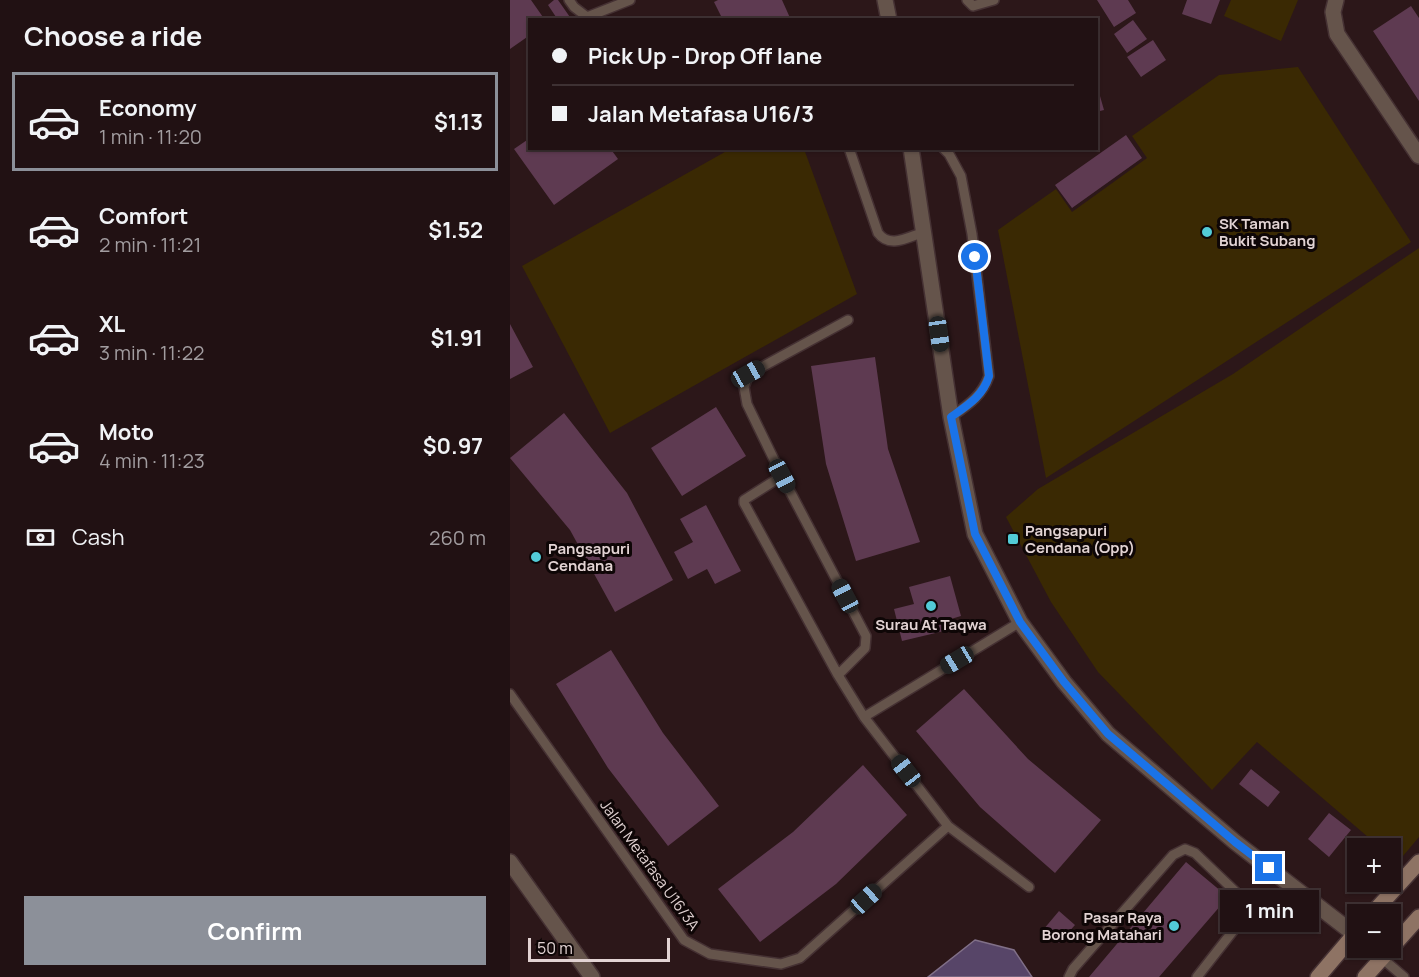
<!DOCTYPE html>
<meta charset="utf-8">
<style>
:root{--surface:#211113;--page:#2d1f21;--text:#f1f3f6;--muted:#a29da0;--line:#3e3133;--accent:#8c9099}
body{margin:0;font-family:Manrope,sans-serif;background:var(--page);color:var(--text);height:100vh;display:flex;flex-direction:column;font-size:22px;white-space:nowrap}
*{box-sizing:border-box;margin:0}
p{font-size:20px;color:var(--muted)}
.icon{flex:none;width:33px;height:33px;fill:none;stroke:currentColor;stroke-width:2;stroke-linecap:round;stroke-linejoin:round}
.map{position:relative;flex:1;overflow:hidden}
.drawer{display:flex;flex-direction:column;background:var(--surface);width:510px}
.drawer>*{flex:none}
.top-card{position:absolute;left:18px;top:18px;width:570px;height:132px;border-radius:0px;box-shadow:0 2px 4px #0004,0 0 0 2px var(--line);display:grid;align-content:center;height:132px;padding:0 24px;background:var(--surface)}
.tools{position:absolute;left:837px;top:838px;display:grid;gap:12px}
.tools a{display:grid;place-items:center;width:54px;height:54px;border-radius:0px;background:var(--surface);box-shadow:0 2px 4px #0004,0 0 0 2px var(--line);font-size:30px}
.scale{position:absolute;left:18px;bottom:15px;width:142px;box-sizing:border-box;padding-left:6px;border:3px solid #e2d3d3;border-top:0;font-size:16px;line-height:21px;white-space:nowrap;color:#e2d3d3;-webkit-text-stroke:4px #0e0606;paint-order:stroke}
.end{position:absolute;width:27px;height:27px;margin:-14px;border:8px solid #1a73e8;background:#fff;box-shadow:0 0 0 3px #fff}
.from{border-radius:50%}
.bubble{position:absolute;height:42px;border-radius:0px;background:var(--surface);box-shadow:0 2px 4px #0004,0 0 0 2px var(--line);font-size:20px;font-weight:700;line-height:42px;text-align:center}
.car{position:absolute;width:18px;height:36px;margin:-18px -9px;border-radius:8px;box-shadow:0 0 4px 2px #0007;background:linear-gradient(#222 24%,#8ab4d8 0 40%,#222 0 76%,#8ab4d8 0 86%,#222 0)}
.top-card b{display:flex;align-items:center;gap:21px;height:57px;font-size:22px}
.top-card b+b{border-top:2px solid var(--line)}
.top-card i{width:15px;height:15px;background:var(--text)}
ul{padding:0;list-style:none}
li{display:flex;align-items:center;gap:18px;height:99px;margin:0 12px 9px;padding:0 12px;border:3px solid transparent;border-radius:0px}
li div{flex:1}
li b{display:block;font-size:22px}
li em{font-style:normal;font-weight:700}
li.current{border-color:var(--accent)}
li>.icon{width:54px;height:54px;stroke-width:1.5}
h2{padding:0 24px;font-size:27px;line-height:72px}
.pay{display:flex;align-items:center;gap:15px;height:66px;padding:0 24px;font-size:22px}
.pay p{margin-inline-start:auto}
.button{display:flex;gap:12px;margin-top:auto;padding:12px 24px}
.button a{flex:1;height:69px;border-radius:0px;background:var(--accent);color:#fff;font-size:24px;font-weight:700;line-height:69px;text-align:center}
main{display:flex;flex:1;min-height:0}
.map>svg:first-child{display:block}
</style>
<main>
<section class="drawer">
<h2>Choose a ride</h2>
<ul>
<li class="current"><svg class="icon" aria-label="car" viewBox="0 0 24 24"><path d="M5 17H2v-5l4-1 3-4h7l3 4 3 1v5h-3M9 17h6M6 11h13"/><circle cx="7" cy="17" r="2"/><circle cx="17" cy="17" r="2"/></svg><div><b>Economy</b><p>1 min · 11:20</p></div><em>$1.13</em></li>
<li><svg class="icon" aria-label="car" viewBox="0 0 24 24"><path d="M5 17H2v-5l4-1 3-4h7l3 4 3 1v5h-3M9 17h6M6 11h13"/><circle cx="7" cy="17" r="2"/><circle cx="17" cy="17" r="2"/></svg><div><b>Comfort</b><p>2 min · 11:21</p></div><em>$1.52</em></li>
<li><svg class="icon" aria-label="car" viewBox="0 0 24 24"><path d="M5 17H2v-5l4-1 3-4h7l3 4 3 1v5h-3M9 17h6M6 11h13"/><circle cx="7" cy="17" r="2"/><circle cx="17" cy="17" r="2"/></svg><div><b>XL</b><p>3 min · 11:22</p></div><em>$1.91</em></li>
<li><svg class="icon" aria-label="car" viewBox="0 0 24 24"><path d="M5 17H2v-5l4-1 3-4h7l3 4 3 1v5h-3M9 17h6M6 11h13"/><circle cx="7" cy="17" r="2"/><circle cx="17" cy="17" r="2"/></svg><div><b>Moto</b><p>4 min · 11:23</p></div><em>$0.97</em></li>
</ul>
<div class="pay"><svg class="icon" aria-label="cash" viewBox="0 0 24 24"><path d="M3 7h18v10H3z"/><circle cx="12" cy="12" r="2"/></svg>Cash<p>260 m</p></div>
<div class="button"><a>Confirm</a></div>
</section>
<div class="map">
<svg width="909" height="977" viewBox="0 0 909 977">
<rect width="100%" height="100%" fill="#2c1719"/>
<path fill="#3a2903" d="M721,0H788L771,41L714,16Z
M788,67L901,242L536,478L488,230L546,189L562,212L637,158L622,136L709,75Z
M222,148L294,149L347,294L100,433L12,266Z
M909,248V837L888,862L881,856L880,849H872L747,742L702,790L588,672L541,602L496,517L528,489L723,374Z"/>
<path fill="#574568" stroke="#817088" stroke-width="1.5" d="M465,940L504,950L522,977H418Z"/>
<path fill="#5e3a51" d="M0,0H21L35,20H20V35L0,49Z
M44,0H48L62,20H48L38,5Z
M208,0H272L281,20H213L204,2Z
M587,0H618L626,13L604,27Z
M677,0H710L701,24L672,14Z
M901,6L909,18V101L863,31Z
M623,20L637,39L617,53L604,34Z
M643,40L656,60L631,77L617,57Z
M586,82L594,110L586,112Z
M616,135L632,158L562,208L545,185Z
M20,138V148H100L108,159L44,205L4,149Z
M0,324L23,367L0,379Z
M365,357L378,449L410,542L346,561L316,464L301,366Z
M206,407L236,456L172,496L141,448Z
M54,413L117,493L163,580L105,612L60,530L0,458Z
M196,505L231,571L205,584L197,569L178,579L164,552L183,542L170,519Z
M440,576L451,616L431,622L434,631L392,641L384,609L404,604L399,587Z
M101,650L153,733L209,806L158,846L98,768L46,684Z
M454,689L518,759L591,820L545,873L470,807L406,731Z
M353,765L397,815L326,884L250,942L208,889L283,832Z
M741,769L770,792L758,807L729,784Z
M819,813L841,830L819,857L798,839Z
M676,862L718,897L649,977H579Z
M549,911L565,925L549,943L533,930Z"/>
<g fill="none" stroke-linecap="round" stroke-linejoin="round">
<defs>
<path id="service" d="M59,0L64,7L77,17L120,0
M457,0L463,6L484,0
M339,148L368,233C380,249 398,237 414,232
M433,148L439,154L451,176L462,234L479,376C472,396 458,405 441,417
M338,320L239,374L234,387L237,404L272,476L234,500V503L328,675L354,717L438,826L519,887
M272,476L356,636L355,648L328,675
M0,694L174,940L200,954L271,964L290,958L438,826
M354,717L510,622
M873,959L894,977
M559,977L563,969L663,855L675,849L685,853L732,898L736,905L737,913L687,977"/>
<path id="minor" d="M826,0L823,12L827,34L909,156"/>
<path id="tertiary" d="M375,0L379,20
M401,148L441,417L465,534L510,622L554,682L598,734L725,842L848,937
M0,862L82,977
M861,948L873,959"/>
<path id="secondary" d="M861,915L909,862
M808,977L848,930
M855,977L909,917"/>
</defs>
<use href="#service" stroke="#453133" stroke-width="12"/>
<use href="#minor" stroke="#453133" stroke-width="18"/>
<use href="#tertiary" stroke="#453133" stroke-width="18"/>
<use href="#secondary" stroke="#453133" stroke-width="18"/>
<use href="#service" stroke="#65544b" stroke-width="9"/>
<use href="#minor" stroke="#65544b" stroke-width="15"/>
<use href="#tertiary" stroke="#65544b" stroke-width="15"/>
<use href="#secondary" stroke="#8e7364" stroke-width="15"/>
</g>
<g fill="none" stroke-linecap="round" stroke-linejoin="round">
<path stroke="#1a73e8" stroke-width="8" d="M465,257L479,376C473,396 458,405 441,417L465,534L510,622L554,682L598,734L725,842L759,868"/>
</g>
<g fill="#52cbd7" stroke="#0e0606" stroke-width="2">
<circle cx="697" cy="232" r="6"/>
<rect x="497" y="533" width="12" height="12" rx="3"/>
<circle cx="26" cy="557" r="6"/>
<circle cx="421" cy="606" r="6"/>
<circle cx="664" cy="926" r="6"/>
</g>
<g text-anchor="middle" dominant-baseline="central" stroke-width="6" stroke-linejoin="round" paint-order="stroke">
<g font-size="15" font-weight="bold" fill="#e2d3d3" stroke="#0e0606" text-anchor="start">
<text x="709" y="223">SK Taman<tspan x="709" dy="17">Bukit Subang</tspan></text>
<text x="515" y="530">Pangsapuri<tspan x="515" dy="17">Cendana (Opp)</tspan></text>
<text x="38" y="548">Pangsapuri<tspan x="38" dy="17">Cendana</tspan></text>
<text x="421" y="624" text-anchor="middle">Surau At Taqwa</text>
<text x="652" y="917" text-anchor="end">Pasar Raya<tspan x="652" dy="17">Borong Matahari</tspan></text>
</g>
<g font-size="15" fill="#e2d3d3" stroke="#0e0606">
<text transform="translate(140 865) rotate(54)">Jalan Metafasa U16/3A</text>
</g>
</g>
</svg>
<div class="tools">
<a>+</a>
<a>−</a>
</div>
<div class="scale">50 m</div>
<i class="end from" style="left:465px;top:257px"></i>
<i class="end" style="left:759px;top:868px"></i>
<div class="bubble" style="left:710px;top:890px;width:99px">1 min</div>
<i class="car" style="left:429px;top:334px;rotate:172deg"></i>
<i class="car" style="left:238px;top:374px;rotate:61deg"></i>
<i class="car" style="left:272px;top:476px;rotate:152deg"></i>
<i class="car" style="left:335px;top:596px;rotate:332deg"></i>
<i class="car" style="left:447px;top:660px;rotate:239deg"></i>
<i class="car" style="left:396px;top:771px;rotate:322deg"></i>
<i class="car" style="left:356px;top:899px;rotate:48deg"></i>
<div class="top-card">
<b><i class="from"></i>Pick Up - Drop Off lane</b>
<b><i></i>Jalan Metafasa U16/3</b>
</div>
</div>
</main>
